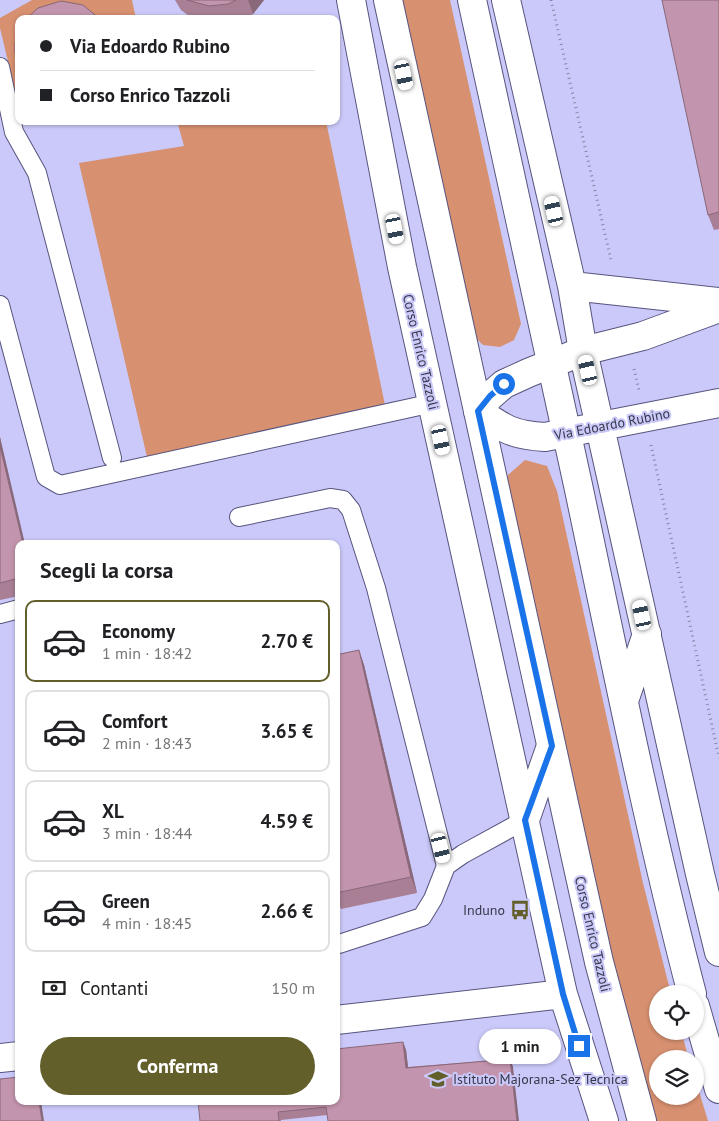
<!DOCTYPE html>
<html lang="it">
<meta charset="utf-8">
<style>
:root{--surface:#fff;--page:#f2f2f2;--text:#202124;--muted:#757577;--line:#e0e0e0;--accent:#625f2b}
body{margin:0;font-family:"PT Sans",sans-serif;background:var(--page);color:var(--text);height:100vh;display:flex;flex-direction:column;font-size:19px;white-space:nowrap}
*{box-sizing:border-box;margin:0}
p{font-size:16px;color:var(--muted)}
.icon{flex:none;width:28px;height:28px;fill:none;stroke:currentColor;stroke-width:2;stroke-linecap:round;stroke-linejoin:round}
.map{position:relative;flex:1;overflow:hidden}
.drawer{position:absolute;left:15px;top:540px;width:325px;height:565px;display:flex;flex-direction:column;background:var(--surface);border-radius:10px;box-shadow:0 1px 4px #0004}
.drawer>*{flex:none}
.top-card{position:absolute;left:15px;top:15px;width:325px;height:110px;border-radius:10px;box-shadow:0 1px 4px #0004;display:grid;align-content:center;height:110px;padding:0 25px;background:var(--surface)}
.tools{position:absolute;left:649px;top:985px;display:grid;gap:10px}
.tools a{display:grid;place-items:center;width:55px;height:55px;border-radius:50%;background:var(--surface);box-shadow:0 1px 4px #0004;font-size:25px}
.end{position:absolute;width:22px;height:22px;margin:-11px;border:6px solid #1a73e8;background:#fff;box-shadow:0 0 0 2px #fff}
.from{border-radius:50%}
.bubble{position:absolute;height:35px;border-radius:18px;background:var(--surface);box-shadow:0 1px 4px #0004;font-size:16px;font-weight:700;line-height:35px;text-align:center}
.car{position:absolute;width:15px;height:30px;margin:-15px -8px;border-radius:6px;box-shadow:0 0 4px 1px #0007;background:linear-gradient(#fff 24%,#345 0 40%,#fff 0 76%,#345 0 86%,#fff 0)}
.top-card b{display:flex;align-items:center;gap:18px;height:48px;font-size:19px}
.top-card b+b{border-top:1px solid var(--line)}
.top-card i{width:12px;height:12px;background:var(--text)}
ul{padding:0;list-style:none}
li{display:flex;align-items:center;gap:15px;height:82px;margin:0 10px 8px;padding:0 15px;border:2px solid var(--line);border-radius:10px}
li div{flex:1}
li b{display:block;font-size:19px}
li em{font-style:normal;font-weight:700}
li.active{border-color:var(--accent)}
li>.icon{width:45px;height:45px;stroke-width:1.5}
h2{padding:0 25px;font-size:22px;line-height:60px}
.pay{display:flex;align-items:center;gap:12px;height:55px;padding:0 25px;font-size:19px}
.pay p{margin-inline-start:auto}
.button{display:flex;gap:10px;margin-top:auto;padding:10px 25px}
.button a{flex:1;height:58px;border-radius:30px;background:var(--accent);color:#fff;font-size:20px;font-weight:700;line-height:58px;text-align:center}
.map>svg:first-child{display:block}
</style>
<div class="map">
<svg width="719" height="1121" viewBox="0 0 719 1121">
<rect width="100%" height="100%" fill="#cac9f9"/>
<path fill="#d79070" d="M32,0H132L136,19H19V108L0,28V18Z
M400,0H450L521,324L514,340L500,347L483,345L473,335Z
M177,121H326L385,405L147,457L79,163L184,146Z
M525,460L547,466L557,491L643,883L671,994H658V1031H681L689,1059H658V1096H695V1078L708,1121H656L627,1023L508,501V475Z"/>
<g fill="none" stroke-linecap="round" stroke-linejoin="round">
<defs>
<path id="lane" d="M0,67L14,132L37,173L112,458
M0,305L46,477L60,485L433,403
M239,517L330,498L343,500L351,510L376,588L446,866
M0,614L19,609
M339,944L422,917L433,899L446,866L463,854L525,820"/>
<path id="street" d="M351,0L402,267L563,994L604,1121
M506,0L572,286L583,351L700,874L719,952
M572,286L719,302
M719,308L643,336L583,351L528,373L504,384L490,396L478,411C504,429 512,435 545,437L719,403
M624,701L647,634
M525,820L551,746
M336,1020L563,994
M0,1058L19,1056"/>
<path id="secondary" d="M388,0L581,881L599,962L642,1121
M472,0C507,162 543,323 578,485C614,655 648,826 692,994
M695,1006L719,1089"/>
</defs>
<use href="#lane" stroke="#57557e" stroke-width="20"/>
<use href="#street" stroke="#57557e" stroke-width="30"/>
<use href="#secondary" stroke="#57557e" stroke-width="30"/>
<path stroke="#8686a8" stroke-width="3" stroke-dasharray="1 4" stroke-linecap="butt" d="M551,0L611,260
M634,369L639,390
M651,445L719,758"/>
<use href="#lane" stroke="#fff" stroke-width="18"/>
<use href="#street" stroke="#fff" stroke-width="28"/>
<use href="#secondary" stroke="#fff" stroke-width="28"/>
</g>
<path fill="#a87f95" d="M175,0H264L253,14L245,19H193L181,10Z
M719,0V229L714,230L708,215Z
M0,437L19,544V596L0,600Z
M359,650L364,665L417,893L341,909L336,897V655Z
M403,1042L406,1050L408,1067L510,1059L513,1067L327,1115L281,1120V1121H200Z"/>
<path fill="#886879" d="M248,0H264L253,14Z
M0,437L25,544H23L0,446Z
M359,650L364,665L417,893L411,877Z
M403,1042L406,1050L409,1076L406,1068Z
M510,1059L513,1067L519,1121H517Z
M39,1101H41L44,1121H42Z"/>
<path fill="#c394ad" stroke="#886879" d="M187,0H236L228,4L209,6Z
M662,0H719V212L708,215Z
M61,1L83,5L100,19H26L38,8Z
M19,33V69L15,52V43Z
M0,446L23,544H19V578L0,583Z
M359,650L411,877L336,893V655Z
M403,1042L406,1068L510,1059L517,1121H328L326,1107L278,1112L279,1121H200L198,1101H336V1049Z
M19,1077V1101H39L42,1121H0V1079Z"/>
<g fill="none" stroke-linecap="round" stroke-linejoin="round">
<path stroke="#1a73e8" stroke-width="6" d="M504,384L490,396L478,411L552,746L525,820L563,994L579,1046"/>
</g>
<defs>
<symbol id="bus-bare" viewBox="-9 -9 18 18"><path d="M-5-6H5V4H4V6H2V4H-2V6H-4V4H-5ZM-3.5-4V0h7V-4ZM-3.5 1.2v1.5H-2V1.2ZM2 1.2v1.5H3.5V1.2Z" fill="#625f2b" stroke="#cac9f9" stroke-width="2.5" paint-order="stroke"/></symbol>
<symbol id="school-bare" viewBox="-9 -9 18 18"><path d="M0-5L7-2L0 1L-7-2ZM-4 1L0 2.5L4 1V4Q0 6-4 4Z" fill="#625f2b" stroke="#cac9f9" stroke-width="2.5" paint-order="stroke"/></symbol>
</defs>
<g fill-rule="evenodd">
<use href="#bus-bare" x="506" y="896" width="28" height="28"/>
<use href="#school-bare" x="424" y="1065" width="28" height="28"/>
</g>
<g text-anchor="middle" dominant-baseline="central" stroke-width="4" stroke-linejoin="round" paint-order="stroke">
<g font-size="14" fill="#38384b" stroke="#cac9f9">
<text transform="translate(421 352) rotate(77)">Corso Enrico Tazzoli</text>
<text transform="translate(612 424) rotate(-11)">Via Edoardo Rubino</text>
<text transform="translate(593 934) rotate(77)">Corso Enrico Tazzoli</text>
</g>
<g font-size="14" fill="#38384b" stroke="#cac9f9" text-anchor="end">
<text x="505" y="910">Induno</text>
<text x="453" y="1079" text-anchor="start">Istituto Majorana-Sez Tecnica</text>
</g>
</g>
</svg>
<div class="tools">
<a><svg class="icon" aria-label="locate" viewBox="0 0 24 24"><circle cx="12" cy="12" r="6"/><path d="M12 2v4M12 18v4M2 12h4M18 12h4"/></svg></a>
<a><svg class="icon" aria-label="layers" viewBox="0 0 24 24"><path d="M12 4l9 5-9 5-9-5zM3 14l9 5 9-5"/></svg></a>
</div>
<i class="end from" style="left:504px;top:384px"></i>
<i class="end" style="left:579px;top:1046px"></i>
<div class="bubble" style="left:479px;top:1029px;width:82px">1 min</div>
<i class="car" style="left:404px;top:75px;rotate:168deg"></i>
<i class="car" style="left:554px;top:211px;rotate:347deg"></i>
<i class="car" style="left:395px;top:229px;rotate:169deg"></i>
<i class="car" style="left:588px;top:370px;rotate:347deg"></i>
<i class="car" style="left:441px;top:440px;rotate:168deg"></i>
<i class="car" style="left:642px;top:615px;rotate:348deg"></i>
<i class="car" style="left:441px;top:848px;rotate:166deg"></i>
<div class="top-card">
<b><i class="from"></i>Via Edoardo Rubino</b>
<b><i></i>Corso Enrico Tazzoli</b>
</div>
<section class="drawer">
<h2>Scegli la corsa</h2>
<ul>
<li class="active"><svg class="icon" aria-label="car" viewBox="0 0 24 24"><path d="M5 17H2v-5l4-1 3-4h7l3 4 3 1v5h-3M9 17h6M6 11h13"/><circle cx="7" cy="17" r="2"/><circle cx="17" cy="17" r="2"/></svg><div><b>Economy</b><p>1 min · 18:42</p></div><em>2.70 €</em></li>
<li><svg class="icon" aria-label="car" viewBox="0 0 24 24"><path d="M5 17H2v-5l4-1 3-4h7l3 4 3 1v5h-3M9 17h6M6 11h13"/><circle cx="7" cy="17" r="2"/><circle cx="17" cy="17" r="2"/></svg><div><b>Comfort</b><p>2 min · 18:43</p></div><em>3.65 €</em></li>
<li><svg class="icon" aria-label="car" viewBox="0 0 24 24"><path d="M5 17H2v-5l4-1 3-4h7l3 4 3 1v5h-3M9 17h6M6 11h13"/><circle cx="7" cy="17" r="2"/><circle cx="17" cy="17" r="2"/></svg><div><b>XL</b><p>3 min · 18:44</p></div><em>4.59 €</em></li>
<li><svg class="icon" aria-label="car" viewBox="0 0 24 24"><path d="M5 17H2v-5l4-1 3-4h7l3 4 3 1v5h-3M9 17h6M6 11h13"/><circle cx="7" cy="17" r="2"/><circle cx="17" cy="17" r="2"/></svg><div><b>Green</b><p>4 min · 18:45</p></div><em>2.66 €</em></li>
</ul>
<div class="pay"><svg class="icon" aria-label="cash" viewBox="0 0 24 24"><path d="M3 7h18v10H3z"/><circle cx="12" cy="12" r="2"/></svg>Contanti<p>150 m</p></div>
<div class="button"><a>Conferma</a></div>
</section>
</div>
